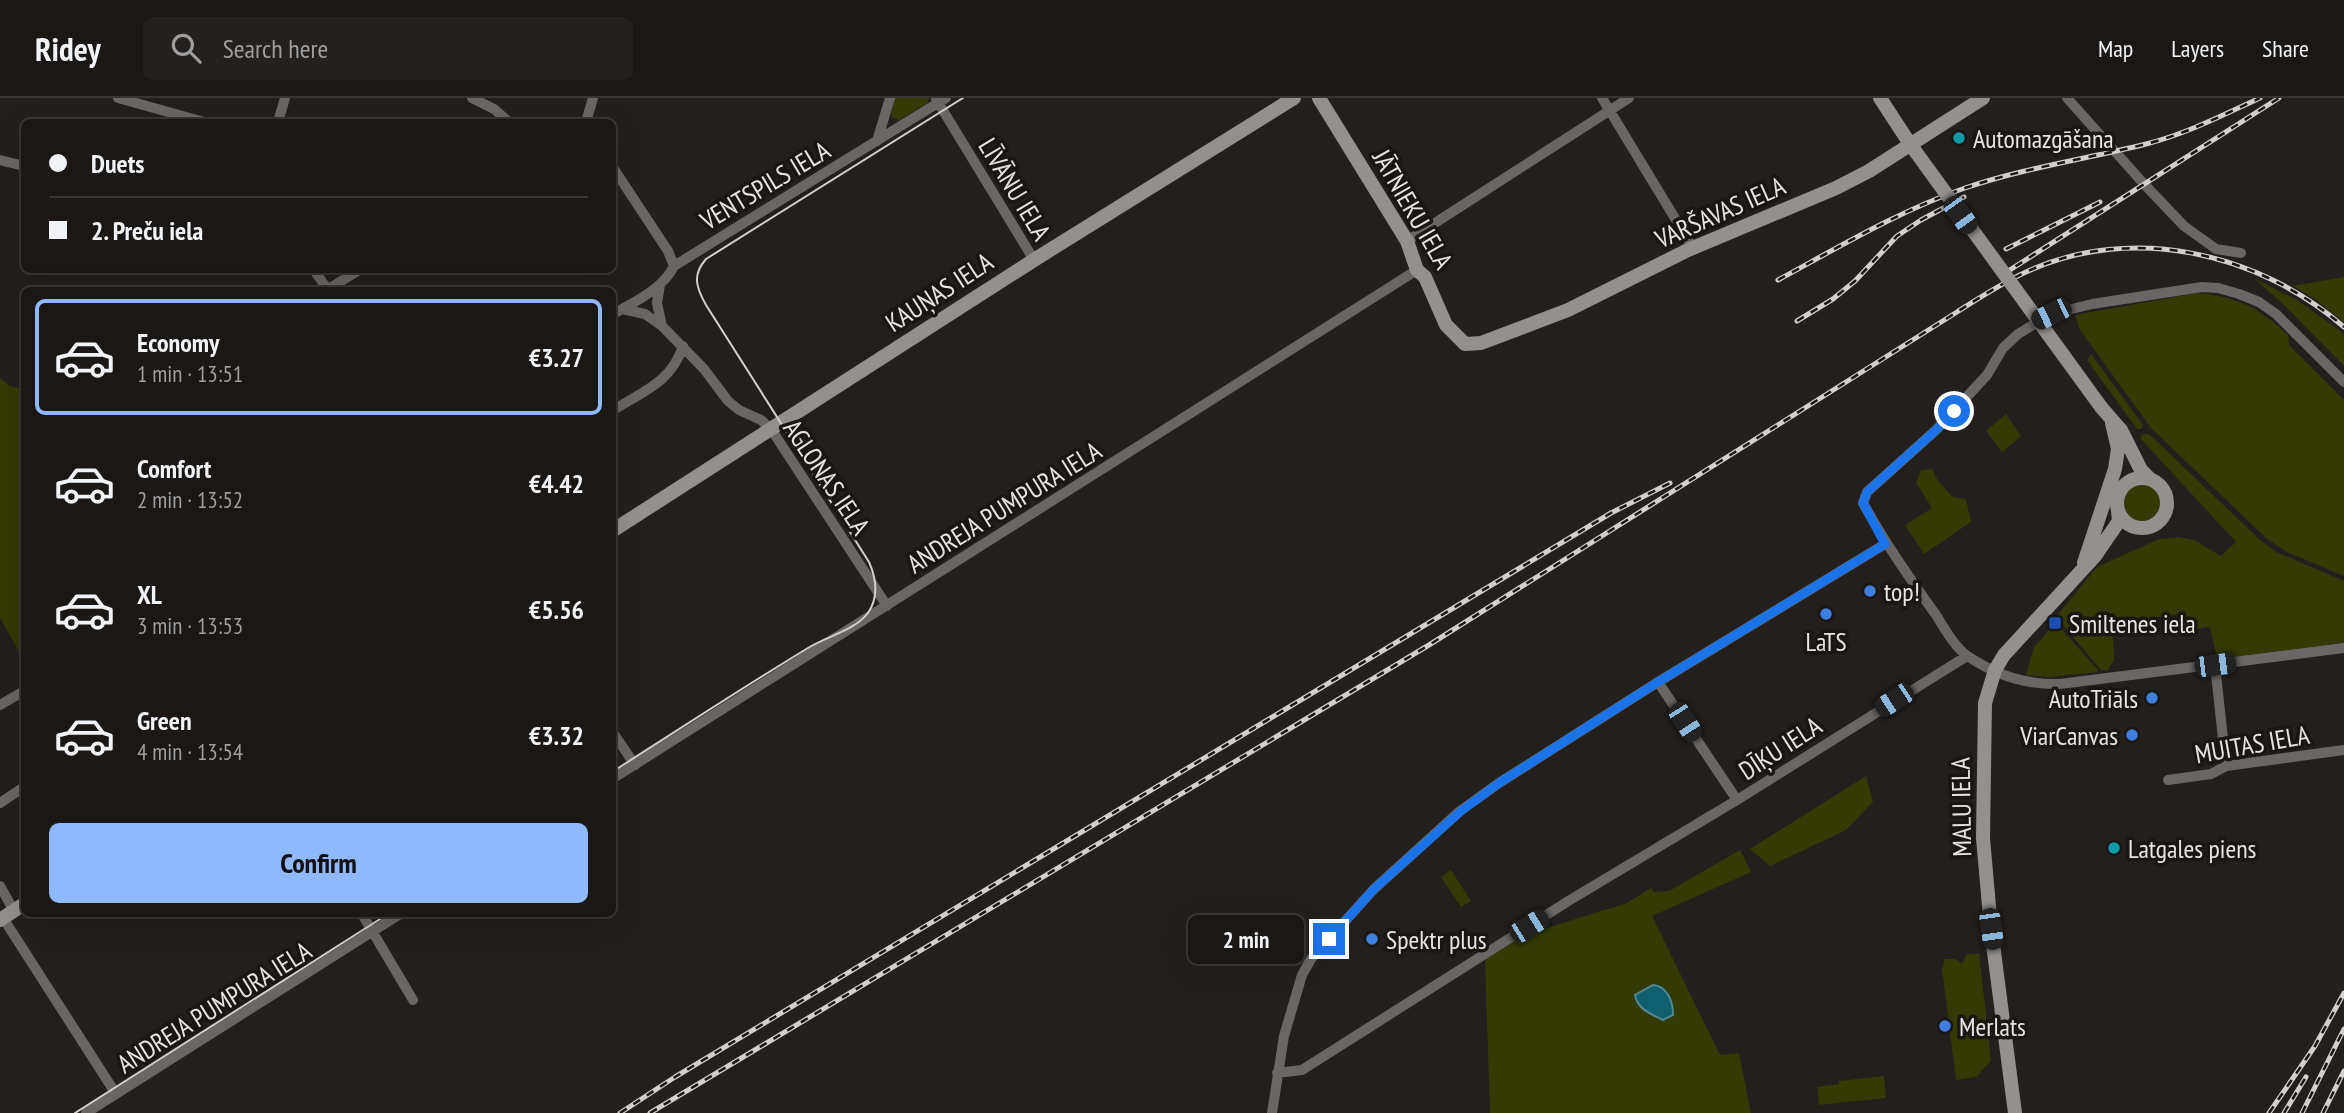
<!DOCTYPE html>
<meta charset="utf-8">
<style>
:root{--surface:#1a1715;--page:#23201e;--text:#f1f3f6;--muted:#9f9fa0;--line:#383634;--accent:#90b8fd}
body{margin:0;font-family:"PT Sans Narrow",sans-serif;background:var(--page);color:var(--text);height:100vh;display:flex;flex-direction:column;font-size:26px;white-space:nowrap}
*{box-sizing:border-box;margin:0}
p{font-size:23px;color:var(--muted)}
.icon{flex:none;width:38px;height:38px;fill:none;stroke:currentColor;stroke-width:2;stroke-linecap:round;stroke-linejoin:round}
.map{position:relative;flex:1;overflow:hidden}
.panel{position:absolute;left:21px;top:189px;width:595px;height:630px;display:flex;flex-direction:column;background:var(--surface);border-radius:10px;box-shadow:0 7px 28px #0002,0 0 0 2px var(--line)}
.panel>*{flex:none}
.guide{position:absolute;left:21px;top:21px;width:595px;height:154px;border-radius:10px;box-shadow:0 7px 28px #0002,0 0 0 2px var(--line);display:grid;align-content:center;height:154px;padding:0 28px;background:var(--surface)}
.end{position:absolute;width:32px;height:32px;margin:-16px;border:9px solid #1a73e8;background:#fff;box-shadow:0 0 0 4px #fff}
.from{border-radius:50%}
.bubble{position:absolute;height:49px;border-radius:10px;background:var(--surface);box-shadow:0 7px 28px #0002,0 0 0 2px var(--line);font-size:23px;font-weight:800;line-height:49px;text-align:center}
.car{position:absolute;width:21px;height:42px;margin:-21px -10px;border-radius:9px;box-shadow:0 0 5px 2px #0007;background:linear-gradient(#222 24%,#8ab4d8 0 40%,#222 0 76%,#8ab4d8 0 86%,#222 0)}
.guide b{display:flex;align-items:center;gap:24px;height:66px;font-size:26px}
.guide b+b{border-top:2px solid var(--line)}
.guide i{width:18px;height:18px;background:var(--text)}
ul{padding:12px 0 0;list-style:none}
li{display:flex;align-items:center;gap:21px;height:116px;margin:0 14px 10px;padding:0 14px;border:4px solid transparent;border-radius:10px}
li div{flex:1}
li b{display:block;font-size:26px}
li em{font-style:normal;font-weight:800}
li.on{border-color:var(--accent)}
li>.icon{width:63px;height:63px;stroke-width:1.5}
.action{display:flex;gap:14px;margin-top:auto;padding:14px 28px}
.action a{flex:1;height:80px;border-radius:10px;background:var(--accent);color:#111;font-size:28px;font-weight:800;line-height:80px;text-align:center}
header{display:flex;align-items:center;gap:42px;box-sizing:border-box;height:98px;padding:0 35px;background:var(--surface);border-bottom:2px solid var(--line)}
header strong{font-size:33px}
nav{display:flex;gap:38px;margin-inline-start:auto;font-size:24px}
.search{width:490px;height:63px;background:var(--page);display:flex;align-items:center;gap:18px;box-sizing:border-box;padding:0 24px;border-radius:10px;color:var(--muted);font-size:26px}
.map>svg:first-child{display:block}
</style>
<header>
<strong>Ridey</strong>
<div class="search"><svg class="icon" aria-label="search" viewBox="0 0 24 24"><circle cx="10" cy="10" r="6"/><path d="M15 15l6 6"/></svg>Search here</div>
<nav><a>Map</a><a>Layers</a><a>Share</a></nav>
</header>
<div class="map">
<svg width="2344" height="1015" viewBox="0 0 2344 1015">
<rect width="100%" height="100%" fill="#231f1c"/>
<path fill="#343a05" d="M894,0H930L926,6L899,22L891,19Z
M2344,179V225L2315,201L2293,188Z
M2254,180L2297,202L2339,232L2344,237V268L2287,210Z
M2197,195C2238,199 2258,209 2288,237L2289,247L2344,302V478L2285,453L2266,440L2151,330L2080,232L2075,217Z
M2091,256L2143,327L2141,331H2137L2087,262Z
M0,280L10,288L24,291V562L0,520Z
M2006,316L2021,338L2002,354L1986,333Z
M2144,336H2149L2259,441L2276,454L2344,483V545L2217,561L2210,529L2186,532L2182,516L2112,525L2114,562L2107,573L2101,572L2056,519L2097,469L2159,441L2178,439L2194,442L2221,458L2236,444L2140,340Z
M1932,371L1938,383L1953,399L1966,401L1971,424L1924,456L1905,427L1932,410L1916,385L1921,372Z
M2121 405a21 21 0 1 1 42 0a21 21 0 1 1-42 0Z
M2058,527L2098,572L2097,574L2049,579L2026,577L2034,549L2051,530L2053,532Z
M1866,678L1873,704L1846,732L1770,768L1750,751Z
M1740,752L1751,774L1652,818L1720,957L1739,955L1751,1015H1490L1485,861L1521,838L1627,805L1651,790L1654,794L1669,793Z
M1451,772L1471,803L1461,809L1441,779Z
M1979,855L1991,963L1976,979L1956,982L1942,871L1945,861H1955L1962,866L1967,856Z
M1884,978L1886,1000L1819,1007L1817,989L1839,986V983Z"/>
<path fill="#0f5f6f" stroke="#508792" stroke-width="2" d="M1653,887C1667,888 1673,903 1673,917L1663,922C1651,916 1637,911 1635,897Z"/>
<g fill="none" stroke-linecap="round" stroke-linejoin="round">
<path stroke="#696765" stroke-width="10" d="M118,0L204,24
M472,0L494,11L509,24
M1602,0L1693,150
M2067,0L2144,86L2184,128L2216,151L2241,155
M936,1L1034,162
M278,24L285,0
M586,24L593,0
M877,43L890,0
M0,62L24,68
M612,68L668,153L674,168
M1407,143L1629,0
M314,172L328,192
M660,187L657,205L662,228
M327,192L359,172
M622,211L645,216L662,228L704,271L728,303L739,312L761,322L771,331L887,508
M612,217C635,203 662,192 674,168L946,0
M2344,284L2276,216L2259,204L2239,196L2218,190L2202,189L2092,206L2051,216L2018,236L2003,250L1987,277L1936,332L1867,394L1863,405C1885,445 1909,479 1936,517C1945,531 1955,550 1969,559C1996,577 2028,587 2060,586L2344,550
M612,313C643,293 671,285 683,248
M2215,567L2226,668
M1658,584L1737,702
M0,607L24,593
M612,633L635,667
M612,681L1417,172
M2168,682L2211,676L2226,668L2344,652
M0,705L24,689
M0,788L14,813
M362,816L413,902
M3,820L116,996
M1277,975L1302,972L1570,802L1737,702L1967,558
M86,1015L400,816
M1272,1015L1284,938L1302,877L1311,861L1374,791L1460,713L1499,685L1658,584L1885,446"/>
<path stroke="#93908d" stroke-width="14" d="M1319,0L1407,143L1417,172L1425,179L1446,227L1465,246L1481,245L1568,212L1688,152L1836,90L1869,73L1983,0
M1880,0L1910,46
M2101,309L2121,332L2141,372L2149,380
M2117 405a25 25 0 1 1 50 0a25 25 0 1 1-50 0Z
M612,433L1034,162L1294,0
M2084,465L2115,371L2118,351L2112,325
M0,822L24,806
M2015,1015L1991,831L1983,740L1985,605L1995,572L2004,557L2095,458L2119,423L2118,413"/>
<path stroke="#d2cfcd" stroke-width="2" d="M612,674C678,632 742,590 808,550C827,538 854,533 868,515C879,499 876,480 869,464L706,207C696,189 692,177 706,161L963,0
M75,1015L388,816"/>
<defs>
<path id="rail" d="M2006,151L2100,104
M2002,177L2279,0
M1778,182C1839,149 1899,113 1965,90C2024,70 2086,61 2146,46C2186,36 2223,17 2260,0
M1797,223L1833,201L1855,183L1897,138L1921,122L1964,99
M620,1015L675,979L1611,415L1670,385
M650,1015L1429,547L1957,214C1979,200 2002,185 2026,174C2132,125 2259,155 2344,229
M2269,1015L2315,948L2344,895
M2284,1015L2306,979
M2302,1015L2344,931
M2323,1015L2344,973"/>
</defs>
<use href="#rail" stroke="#d2cfcd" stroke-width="5"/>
<use href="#rail" stroke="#191613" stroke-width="2.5" stroke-dasharray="8" stroke-linecap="butt"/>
<path stroke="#93908d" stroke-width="14" d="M1910,46L2101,309"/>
</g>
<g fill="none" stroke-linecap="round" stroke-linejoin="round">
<path stroke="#1a73e8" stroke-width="9" d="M1329,841L1374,791L1461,713L1499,685L1658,584L1885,446L1863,405L1867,394L1936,332L1954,313"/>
</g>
<g fill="#0f9aa8" stroke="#191613" stroke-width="2.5">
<circle cx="1959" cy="40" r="7"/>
<circle cx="2114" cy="750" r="7"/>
</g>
<g fill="#3f7fe0" stroke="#191613" stroke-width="2.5">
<circle cx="1870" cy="493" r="7"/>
<circle cx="1826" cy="516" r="7"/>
<circle cx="2152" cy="600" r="7"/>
<circle cx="2132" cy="637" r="7"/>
<circle cx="1372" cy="841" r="7"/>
<circle cx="1945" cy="928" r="7"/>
</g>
<rect fill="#1a4fb4" stroke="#191613" stroke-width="2.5" x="2048" y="518" width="14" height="14" rx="3.5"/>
<g text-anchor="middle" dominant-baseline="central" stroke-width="7" stroke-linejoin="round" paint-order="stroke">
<g font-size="26" fill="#e7e5e3" stroke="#191613" text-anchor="start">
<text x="1973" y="40">Automazgāšana</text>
<text x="1884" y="493">top!</text>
<text x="2069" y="525">Smiltenes iela</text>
<text x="1826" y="543" text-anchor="middle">LaTS</text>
<text x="2138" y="600" text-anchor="end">AutoTriāls</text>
<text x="2118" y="637" text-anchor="end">ViarCanvas</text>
<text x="2128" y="750">Latgales piens</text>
<text x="1386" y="841">Spektr plus</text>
<text x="1959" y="928">Merlats</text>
</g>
<g font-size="26" fill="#e7e5e3" stroke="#191613">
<text transform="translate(765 87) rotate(-31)">VENTSPILS IELA</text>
<text transform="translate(1015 91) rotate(59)">LĪVĀNU IELA</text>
<text transform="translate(1413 111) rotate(60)">JĀTNIEKU IELA</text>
<text transform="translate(1720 114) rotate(-24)">VARŠAVAS IELA</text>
<text transform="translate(939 194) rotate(-33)">KAUŅAS IELA</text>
<text transform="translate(827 379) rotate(56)">AGLONAS IELA</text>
<text transform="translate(1004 409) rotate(-32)">ANDREJA PUMPURA IELA</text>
<text transform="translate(2252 646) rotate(-10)">MUITAS IELA</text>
<text transform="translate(1780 650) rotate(-33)">DĪĶU IELA</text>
<text transform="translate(1961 709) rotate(-91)">MALU IELA</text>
<text transform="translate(214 909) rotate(-32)">ANDREJA PUMPURA IELA</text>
</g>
</g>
</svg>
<i class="end from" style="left:1954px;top:313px"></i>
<i class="end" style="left:1329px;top:841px"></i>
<div class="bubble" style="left:1188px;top:817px;width:116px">2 min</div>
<i class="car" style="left:1960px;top:117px;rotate:144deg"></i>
<i class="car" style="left:2051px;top:216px;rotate:244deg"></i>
<i class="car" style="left:2215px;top:567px;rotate:83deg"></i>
<i class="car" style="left:1894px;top:602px;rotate:237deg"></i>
<i class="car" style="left:1685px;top:624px;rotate:147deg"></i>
<i class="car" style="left:1529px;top:828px;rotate:58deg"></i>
<i class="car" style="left:1991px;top:831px;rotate:172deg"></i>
<div class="guide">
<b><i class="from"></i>Duets</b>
<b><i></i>2. Preču iela</b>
</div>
<section class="panel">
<ul>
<li class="on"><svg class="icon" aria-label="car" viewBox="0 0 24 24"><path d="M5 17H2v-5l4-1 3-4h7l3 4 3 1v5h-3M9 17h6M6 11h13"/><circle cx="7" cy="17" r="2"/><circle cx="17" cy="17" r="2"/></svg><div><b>Economy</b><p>1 min · 13:51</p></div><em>€3.27</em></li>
<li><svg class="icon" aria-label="car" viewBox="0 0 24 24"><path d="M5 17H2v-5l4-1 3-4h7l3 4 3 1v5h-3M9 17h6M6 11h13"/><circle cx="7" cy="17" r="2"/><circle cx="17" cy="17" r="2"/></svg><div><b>Comfort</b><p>2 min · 13:52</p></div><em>€4.42</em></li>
<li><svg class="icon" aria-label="car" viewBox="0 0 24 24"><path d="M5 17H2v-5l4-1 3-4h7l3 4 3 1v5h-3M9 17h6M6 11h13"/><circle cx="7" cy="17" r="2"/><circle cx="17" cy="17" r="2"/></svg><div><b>XL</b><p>3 min · 13:53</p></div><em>€5.56</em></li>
<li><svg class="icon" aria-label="car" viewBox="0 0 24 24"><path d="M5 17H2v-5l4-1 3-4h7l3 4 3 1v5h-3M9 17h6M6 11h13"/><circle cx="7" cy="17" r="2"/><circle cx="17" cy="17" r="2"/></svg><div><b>Green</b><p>4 min · 13:54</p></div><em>€3.32</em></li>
</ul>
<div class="action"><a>Confirm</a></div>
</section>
</div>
